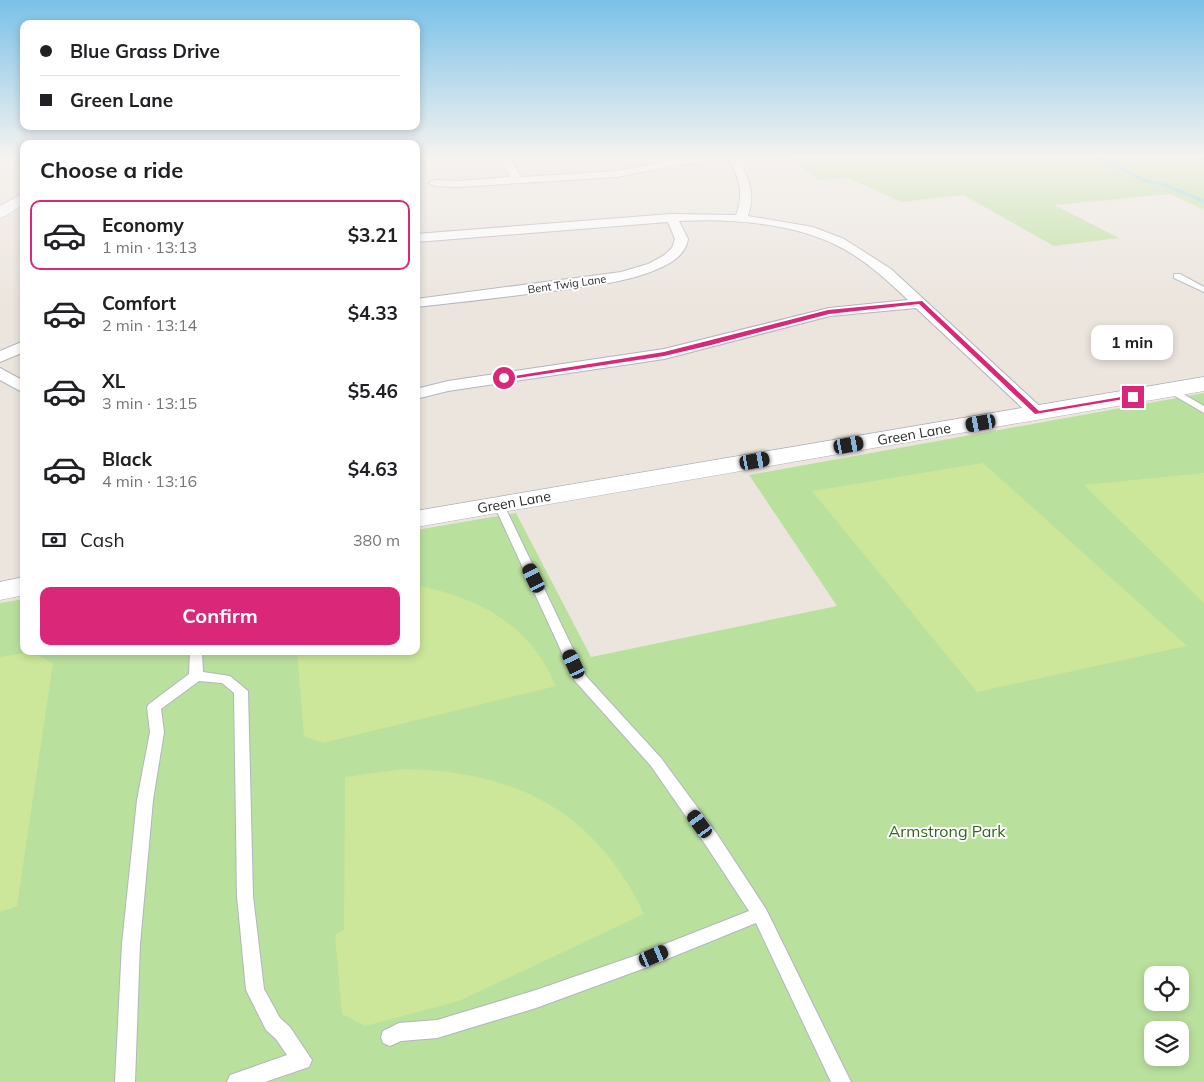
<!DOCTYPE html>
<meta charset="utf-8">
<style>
:root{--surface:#fff;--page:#f6f6f6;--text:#202124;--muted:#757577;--line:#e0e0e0;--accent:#db2777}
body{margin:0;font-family:Mulish,sans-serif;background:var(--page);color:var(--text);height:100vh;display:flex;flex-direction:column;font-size:19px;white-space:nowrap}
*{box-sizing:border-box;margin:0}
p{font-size:16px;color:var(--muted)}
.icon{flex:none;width:28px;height:28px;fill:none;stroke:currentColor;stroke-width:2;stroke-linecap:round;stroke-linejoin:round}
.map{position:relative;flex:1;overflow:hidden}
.details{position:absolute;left:20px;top:140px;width:400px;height:515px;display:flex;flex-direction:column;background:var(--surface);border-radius:10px;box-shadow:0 2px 8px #0003}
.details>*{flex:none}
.hud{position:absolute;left:20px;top:20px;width:400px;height:110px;border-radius:10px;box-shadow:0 2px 8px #0003;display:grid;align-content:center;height:110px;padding:0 20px;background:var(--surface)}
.buttons{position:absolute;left:1144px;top:966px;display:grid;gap:10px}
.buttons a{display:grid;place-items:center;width:45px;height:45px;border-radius:10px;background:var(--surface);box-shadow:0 2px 8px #0003;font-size:25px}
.end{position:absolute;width:22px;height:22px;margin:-11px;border:6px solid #db2777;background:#fff;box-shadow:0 0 0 2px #fff}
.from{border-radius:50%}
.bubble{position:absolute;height:35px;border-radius:10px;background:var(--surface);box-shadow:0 2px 8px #0003;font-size:16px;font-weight:700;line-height:35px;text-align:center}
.car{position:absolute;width:15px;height:30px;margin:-15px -8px;border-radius:6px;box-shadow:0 0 4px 1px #0007;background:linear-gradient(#222 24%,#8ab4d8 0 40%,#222 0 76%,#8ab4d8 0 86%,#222 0)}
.hud b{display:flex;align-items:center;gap:18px;height:48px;font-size:19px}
.hud b+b{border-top:1px solid var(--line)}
.hud i{width:12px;height:12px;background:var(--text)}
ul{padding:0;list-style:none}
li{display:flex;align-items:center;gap:15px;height:70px;margin:0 10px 8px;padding:0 10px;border:2px solid transparent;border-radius:10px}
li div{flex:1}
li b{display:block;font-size:19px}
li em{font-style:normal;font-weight:700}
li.selected{border-color:var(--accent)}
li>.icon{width:45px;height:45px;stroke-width:1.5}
h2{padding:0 20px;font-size:22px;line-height:60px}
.pay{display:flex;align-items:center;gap:12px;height:55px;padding:0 20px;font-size:19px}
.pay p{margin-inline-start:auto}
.button{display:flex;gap:10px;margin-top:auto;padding:10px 20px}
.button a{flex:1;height:58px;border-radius:10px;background:var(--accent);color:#fff;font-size:20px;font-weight:700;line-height:58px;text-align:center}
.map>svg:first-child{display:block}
</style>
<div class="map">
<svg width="1204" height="1082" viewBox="0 0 1204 1082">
<rect width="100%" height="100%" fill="#ece5de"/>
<path fill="#bae09d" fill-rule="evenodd" d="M785,156H1204V210L1171,194L1054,205L1119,238L1054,246L963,195L901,202L849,178L818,180Z
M1204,393V1082H0V603L24,599V651H416V530L516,513L591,657L837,606L749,475ZM1152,975H1180V1002H1152ZM1152,1030H1180V1058H1152Z"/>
<path fill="#cce799" d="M983,463L1187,646L977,692L812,491Z
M1204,473V603L1084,485Z
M416,585C479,598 530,624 556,686L323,743L304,736L297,651H416Z
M32,652L53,663L17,906L0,912V657Z
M404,769C516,771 595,811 644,914L459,1001L365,1026L342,1014L335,935L344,930L345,777Z"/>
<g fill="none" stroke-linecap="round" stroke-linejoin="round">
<path stroke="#76d4e9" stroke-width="3" d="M1094,156L1143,180L1165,185L1204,201"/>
<defs>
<path id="lane" d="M1174,274H1180L1204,287V292L1174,278Z
M1171,387L1204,406V413L1168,392V388Z
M499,502L504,505L586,676L661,758L717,834L766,909L851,1082H831L756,923L645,968L536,1008L437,1038L401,1041L390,1046L383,1043L381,1037L383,1031L399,1023L437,1020L536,990L637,955L749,911L705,844L651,766L575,681L494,505Z
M190,651H202L203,672L230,676L248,691L253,896L264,989L280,1018L290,1027L312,1060L309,1067L265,1082H227L230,1075L287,1055L276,1039L266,1030L246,990L237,896L234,693L222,683L199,681L161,709L164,732L153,800L140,944L135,1082H115L122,944L137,800L150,732L147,707L149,704L189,674Z"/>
<path id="street" d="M499,156H509L521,177L617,171L683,158L736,156C748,176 756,192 748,216L813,227L844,239L891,269L1047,413L1044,417L1038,418L1032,417L916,308L830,316L664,359L448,391L416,399V389L448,381L664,349L829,308L908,300C886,279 862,257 834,244C790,223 728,218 679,221L688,239C686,252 675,261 664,266C632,282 595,285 560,290C512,296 464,302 416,307V299L621,272L648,264L663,256L672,248L675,239L668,222L416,242V234L671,214L736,215C744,195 740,178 729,160L683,164L617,177L458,187L435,186L429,183L435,180L458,181L510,177Z
M24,341V352L0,362V351Z
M0,368L24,381V393L0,380Z"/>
<path id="secondary" d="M24,193V204L5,216L0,218V206Z
M1204,377V391L416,527V511Z
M24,577V595L0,600V582Z"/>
</defs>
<use href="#lane" stroke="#b1b5be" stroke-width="2"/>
<use href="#street" stroke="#b1b5be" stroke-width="2"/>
<use href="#secondary" stroke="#b1b5be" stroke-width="1"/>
<use href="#lane" fill="#fff" fill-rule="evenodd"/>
<use href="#street" fill="#fff" fill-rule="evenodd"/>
<use href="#secondary" fill="#fff" fill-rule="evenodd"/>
</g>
<linearGradient id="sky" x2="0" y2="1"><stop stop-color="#7ac1e8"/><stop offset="0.51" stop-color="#f6f3f0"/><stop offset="1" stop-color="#f6f3f0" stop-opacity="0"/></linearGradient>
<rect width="1204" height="307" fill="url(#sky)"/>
<path fill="#db2777" d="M922,301L1039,411L1133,395L1136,397L1035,414L919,304L829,314L711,345L664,356L504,380L501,378L664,352L828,310Z"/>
<g text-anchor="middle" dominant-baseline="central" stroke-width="4" stroke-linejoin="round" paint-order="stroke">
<g font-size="11" fill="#2b2b2b" stroke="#fff">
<text transform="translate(567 284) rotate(-8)">Bent Twig Lane</text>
</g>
<g font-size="14" fill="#2b2b2b" stroke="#fff">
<text transform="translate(914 434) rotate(-10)">Green Lane</text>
<text transform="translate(514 502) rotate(-10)">Green Lane</text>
</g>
<g font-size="16" fill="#33651e" stroke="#fff">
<text x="947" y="831">Armstrong Park</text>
</g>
</g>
</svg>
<div class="buttons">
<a><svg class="icon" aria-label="locate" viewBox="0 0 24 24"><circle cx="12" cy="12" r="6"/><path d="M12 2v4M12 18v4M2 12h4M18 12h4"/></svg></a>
<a><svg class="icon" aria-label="layers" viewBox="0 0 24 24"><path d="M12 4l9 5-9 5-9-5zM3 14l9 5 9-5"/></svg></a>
</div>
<i class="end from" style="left:504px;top:378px"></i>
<i class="end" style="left:1133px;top:397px"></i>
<div class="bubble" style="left:1091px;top:325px;width:82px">1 min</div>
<i class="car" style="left:981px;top:423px;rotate:260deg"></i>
<i class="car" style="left:849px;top:445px;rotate:80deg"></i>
<i class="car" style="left:755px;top:461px;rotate:80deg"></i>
<i class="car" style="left:534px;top:578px;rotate:334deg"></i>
<i class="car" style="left:574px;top:664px;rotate:335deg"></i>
<i class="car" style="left:700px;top:824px;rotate:324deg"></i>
<i class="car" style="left:654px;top:956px;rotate:67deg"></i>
<div class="hud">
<b><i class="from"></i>Blue Grass Drive</b>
<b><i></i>Green Lane</b>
</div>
<section class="details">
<h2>Choose a ride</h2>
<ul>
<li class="selected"><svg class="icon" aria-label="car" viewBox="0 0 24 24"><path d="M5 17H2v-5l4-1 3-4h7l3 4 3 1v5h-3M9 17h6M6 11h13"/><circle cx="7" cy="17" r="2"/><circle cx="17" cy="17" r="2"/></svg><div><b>Economy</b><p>1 min · 13:13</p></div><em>$3.21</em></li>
<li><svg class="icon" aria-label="car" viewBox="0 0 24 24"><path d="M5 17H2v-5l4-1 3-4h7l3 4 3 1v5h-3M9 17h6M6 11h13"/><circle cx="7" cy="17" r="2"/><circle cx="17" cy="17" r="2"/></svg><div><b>Comfort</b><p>2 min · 13:14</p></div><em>$4.33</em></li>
<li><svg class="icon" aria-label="car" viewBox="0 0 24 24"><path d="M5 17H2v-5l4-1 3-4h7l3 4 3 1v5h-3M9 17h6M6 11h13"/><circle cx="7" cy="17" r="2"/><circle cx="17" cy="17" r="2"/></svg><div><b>XL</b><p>3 min · 13:15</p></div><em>$5.46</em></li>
<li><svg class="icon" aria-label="car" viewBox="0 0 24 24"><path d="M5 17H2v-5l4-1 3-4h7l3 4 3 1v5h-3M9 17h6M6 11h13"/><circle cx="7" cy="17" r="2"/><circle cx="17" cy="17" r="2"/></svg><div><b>Black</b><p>4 min · 13:16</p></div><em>$4.63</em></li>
</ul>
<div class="pay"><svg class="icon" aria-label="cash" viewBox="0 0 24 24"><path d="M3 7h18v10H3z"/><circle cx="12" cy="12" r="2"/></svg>Cash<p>380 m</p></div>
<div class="button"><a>Confirm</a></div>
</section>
</div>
